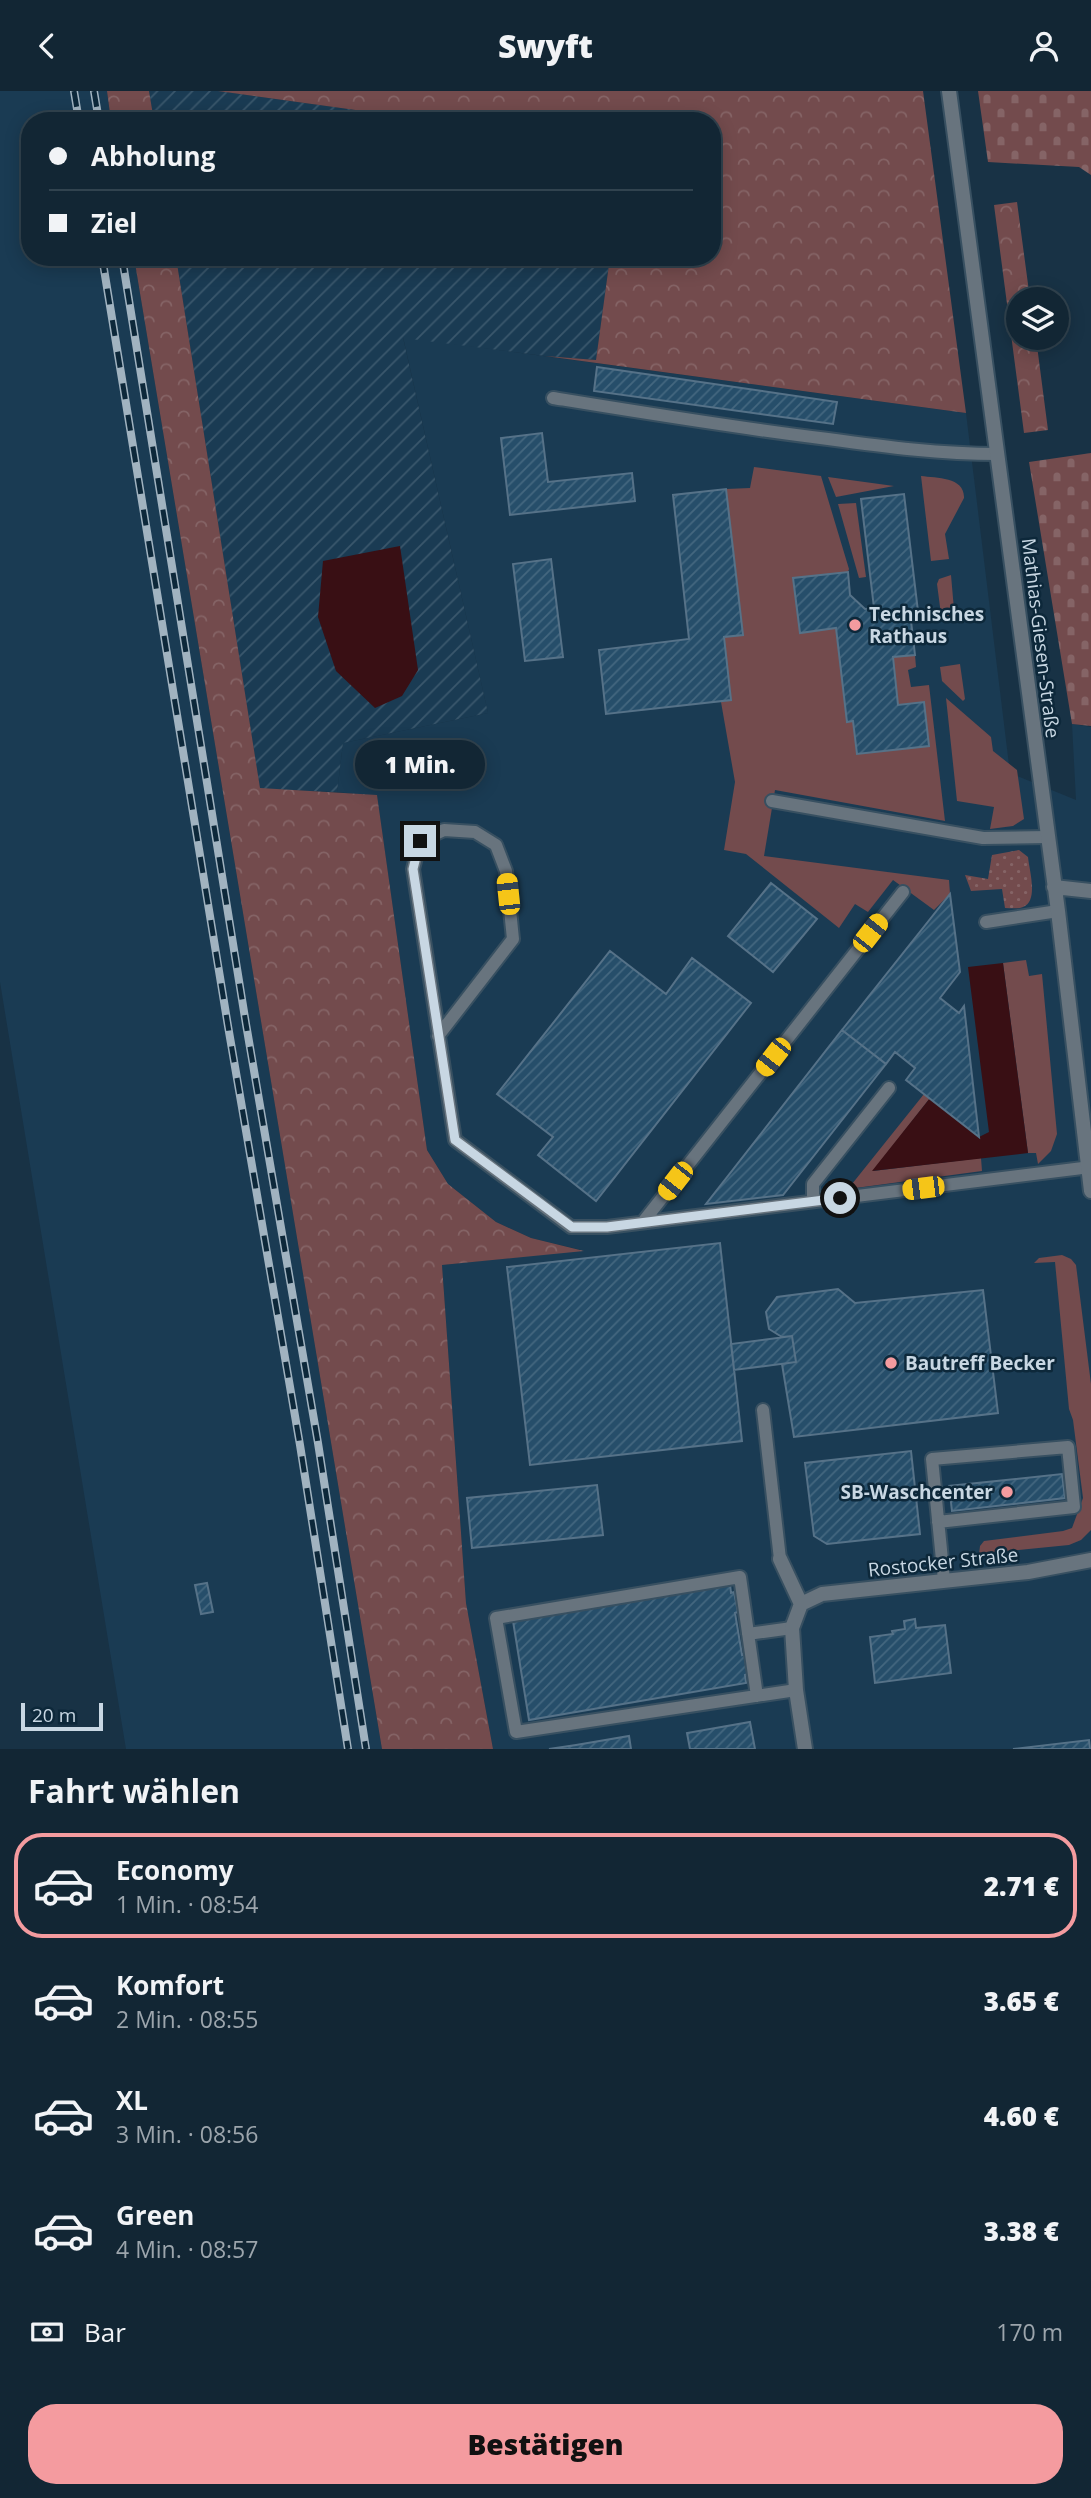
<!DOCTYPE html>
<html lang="de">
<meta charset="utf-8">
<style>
:root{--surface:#122634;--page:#1f3240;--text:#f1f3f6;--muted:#9ca5ac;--line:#31434f;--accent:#f49b9f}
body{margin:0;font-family:"Open Sans",sans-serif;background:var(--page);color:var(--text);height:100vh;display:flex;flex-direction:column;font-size:26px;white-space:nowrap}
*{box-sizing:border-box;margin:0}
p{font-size:23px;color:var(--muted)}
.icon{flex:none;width:38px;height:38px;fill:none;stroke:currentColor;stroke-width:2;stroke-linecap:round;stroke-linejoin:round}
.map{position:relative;height:1658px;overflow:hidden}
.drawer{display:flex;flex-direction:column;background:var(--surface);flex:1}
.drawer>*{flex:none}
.top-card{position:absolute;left:21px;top:21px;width:700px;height:154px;border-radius:28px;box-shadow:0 4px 18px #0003,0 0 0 2px var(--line);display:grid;align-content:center;height:154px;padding:0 28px;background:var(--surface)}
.controls{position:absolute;left:1006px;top:196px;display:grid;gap:14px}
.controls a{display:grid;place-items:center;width:63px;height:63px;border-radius:50%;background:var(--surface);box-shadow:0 4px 18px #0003,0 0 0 2px var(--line);font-size:35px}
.scale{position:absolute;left:21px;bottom:18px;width:82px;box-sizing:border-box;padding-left:7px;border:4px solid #c8d7e3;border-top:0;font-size:19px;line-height:24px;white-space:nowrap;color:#c8d7e3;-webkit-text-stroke:5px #0d283a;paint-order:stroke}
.end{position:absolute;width:32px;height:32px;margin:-16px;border:9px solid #c8d7e3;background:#111;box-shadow:0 0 0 4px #111}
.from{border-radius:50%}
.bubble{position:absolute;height:49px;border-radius:24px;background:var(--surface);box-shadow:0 4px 18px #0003,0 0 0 2px var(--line);font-size:23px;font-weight:800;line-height:49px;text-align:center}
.car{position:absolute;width:21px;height:42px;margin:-21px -10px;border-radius:9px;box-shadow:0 0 5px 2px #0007;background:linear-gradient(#f5c518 24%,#345 0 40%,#f5c518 0 76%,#345 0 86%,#f5c518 0)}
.top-card b{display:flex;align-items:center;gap:24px;height:66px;font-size:26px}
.top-card b+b{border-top:2px solid var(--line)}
.top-card i{width:18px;height:18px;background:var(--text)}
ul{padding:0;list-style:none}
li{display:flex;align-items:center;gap:21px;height:105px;margin:0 14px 10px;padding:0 14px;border:4px solid transparent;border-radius:28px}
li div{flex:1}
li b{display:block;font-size:26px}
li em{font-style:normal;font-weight:800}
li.on{border-color:var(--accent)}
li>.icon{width:63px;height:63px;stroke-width:1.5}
h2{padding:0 28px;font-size:32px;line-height:84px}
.pay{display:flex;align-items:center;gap:18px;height:77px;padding:0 28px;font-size:26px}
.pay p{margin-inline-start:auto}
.action{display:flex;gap:14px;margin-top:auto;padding:14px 28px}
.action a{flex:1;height:80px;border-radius:28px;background:var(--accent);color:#111;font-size:28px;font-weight:800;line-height:80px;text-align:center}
header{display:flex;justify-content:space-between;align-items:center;height:91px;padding:0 28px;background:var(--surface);font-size:32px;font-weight:800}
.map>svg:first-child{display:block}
</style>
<header><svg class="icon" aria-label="back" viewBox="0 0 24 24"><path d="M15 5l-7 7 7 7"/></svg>Swyft<svg class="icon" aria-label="person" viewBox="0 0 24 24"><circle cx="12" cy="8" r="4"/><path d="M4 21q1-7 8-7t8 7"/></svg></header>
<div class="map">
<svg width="1091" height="1658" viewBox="0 0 1091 1658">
<defs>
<pattern id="industrial-furrows" width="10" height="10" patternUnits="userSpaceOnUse" patternTransform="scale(1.75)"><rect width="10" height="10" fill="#1a3b53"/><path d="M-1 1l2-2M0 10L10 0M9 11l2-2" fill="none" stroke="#3a576c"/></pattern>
<pattern id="forest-crowns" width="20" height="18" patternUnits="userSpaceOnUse" patternTransform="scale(1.75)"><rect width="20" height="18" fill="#734b4d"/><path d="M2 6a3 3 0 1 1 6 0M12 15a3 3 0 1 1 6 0" fill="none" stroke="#856466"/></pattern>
<pattern id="cemetery-stones" width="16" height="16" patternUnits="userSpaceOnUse" patternTransform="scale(1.75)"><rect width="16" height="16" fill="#734b4d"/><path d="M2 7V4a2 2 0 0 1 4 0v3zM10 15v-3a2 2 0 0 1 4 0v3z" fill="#856466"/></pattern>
<pattern id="park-dots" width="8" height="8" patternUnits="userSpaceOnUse" patternTransform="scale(1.75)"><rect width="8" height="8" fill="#734b4d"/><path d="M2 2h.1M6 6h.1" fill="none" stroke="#856466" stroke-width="1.8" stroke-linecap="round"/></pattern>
<pattern id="building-hatch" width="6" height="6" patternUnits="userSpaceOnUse" patternTransform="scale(1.75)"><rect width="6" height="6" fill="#264e6a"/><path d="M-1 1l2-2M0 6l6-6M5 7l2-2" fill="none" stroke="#44677f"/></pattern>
</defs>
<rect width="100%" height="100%" fill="#183245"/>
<path fill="#1a3b53" d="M0,0H107L111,30H30V166H134L382,1658H126L0,891Z
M403,246L966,322L1010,682L1076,709L1072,633L1091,636V1658H493L466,1512L442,1174L581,1159L531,1147L496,1131L448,1093L427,1059L377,705L337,701L343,652L488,622Z"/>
<path fill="url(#industrial-furrows)" d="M149,0H218L435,30H154Z
M176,166H610L596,269L545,265L403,247L488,622L343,652L337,701L260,698Z"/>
<path fill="#734b4d" d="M754,376L821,385L849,478L848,481L794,487L800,541L836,537L847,631L853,630L858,663L929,655L924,611L898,614L893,566L915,564L916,576L908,579L911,596L929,594L945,730L775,699L764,765L949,789L950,803L934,819L893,789L868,821L855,813L839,837L746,763L724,759L735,691L721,611L731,609L724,546L743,543L726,398L750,397Z
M921,385C937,387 965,386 964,407L945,443L949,468L931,470Z
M828,386L894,395L836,406Z
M856,412L866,486L859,487L838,413Z
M951,484L955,530L942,531L937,493L939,488Z
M960,573L965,608L963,610L942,590L940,576Z
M946,607L991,646L993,660L1017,679L1024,728L1013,735L990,738L994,716L957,710Z
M1026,869L1029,885L1042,883L1057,1043L1051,1060L1038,1073L1036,1062H1028L1003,872Z
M924,1003L930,1007L873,1080L981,1067L982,1080L848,1098Z
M1062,1164L1071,1168L1076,1174L1091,1293V1439L1081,1449L1069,1454L979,1463L980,1455L984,1450L1063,1440L1072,1437L1083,1407L1073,1329L1069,1318L1055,1171L1034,1172L1039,1167Z"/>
<path fill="url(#forest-crowns)" d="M107,0H149L154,30H111Z
M218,0H923L966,322L545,265L596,269L610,166H712V30H435Z
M1017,111L1030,208H1018V247H1036L1048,339L1024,342L994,114Z
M134,166H176L260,697L377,704L427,1059L448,1093L496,1131L531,1147L584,1160L442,1174L466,1512L493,1658H382Z"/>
<path fill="url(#cemetery-stones)" d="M978,0H1091V84L1079,76L988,71Z
M1091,362V635L1072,633L1029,371Z"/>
<path fill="url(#park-dots)" d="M1019,759L1028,766C1029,778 1039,810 1023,816C1019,818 1011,817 1005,817L1002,798L971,800L965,784L988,788L992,764Z"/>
<path fill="#390f14" d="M400,455L418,579L402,605L375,617L336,580L318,526L323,470Z
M1003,872L1028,1062L872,1080L930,1007L979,1046L989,1041L968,876Z"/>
<path fill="url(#building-hatch)" stroke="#567288" stroke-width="2" d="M597,276L837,311L833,333L594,300Z
M542,342L548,391L632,382L635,410L510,424L501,347Z
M726,398L743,544L724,546L731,609L606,623L599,559L689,548L673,404Z
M904,403L919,529L911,530L915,564L893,566L898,614L924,611L929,655L857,663L853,630L847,631L836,537L800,542L793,487L848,481L850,504L865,518L874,517L861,408Z
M551,468L563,566L525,570L513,473Z
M771,792L817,828L773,881L728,845Z
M950,803L960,881L940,907L959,922L964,915L979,1046L906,989L915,977L895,961L886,973L842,939Z
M610,860L666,903L692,867L751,912L596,1110L538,1064L553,1046L497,1003Z
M842,939L886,973L783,1104L706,1113Z
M720,1152L742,1350L530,1374L507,1176Z
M838,1198L855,1212L983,1199L998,1322L794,1346L782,1273L796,1271L792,1245L782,1246L769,1238L766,1221L777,1206Z
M792,1245L796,1271L734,1279L731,1253Z
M911,1360L920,1443L827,1453L814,1445L805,1372Z
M1062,1383L1065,1407L952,1420L949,1395Z
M597,1394L603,1444L472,1457L467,1407Z
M207,1492L213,1521L201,1523L195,1494Z
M730,1493L731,1502L734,1501L738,1521L735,1522L742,1564L744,1563L748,1583L745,1584L746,1592L529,1629L513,1530Z
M915,1528L916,1537L945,1534L951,1582L875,1592L870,1546L893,1543L892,1540L905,1538L904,1530Z
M750,1631L755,1658H690L687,1642Z
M629,1645L631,1658H549L576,1654Z
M1089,1649L1090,1658H1013Z"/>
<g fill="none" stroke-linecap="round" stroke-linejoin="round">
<defs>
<path id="service" d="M553,307C645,322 736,337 828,348C886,356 940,363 998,363
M772,710L983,747L1048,746
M986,831L1058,820
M438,945L513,848L506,780L496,754L475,741L444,739L420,750L413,778L455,1049L571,1136H607L1091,1076
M813,1110V1093L889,997
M643,1131L903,801
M763,1319L780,1468
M938,1431L1074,1416L1068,1356L932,1368L944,1489
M748,1543L792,1537
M757,1605L740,1486L496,1527L516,1641L796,1599"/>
<path id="minor" d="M949,0L1058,820L1091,1100
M1054,796L1091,800
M780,1468L801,1513
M805,1658L796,1599L792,1537L801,1513L822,1503L1028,1481L1091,1469"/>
</defs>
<use href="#service" stroke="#385061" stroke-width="16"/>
<use href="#minor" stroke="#385061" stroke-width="18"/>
<use href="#service" stroke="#68747e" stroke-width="12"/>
<use href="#minor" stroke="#68747e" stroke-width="14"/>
<defs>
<path id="rail" d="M74,0L79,30
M94,0L99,30
M102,166L228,935L300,1354L348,1658
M122,166L246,933L318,1352L366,1658"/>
</defs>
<use href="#rail" stroke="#a1b3c0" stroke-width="8"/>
<use href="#rail" stroke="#0d283a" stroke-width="5" stroke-dasharray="16" stroke-linecap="butt"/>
</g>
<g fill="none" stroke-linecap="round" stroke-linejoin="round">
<path stroke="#c8d7e3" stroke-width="9" d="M420,750L413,778L455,1049L572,1136H607L840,1107"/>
</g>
<g fill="#f49b9f" stroke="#0d283a" stroke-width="2.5">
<circle cx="855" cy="534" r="7"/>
<circle cx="891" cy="1272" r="7"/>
<circle cx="1007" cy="1401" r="7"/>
</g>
<g text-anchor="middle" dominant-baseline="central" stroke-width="5" stroke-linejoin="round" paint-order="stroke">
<g font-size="19" font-weight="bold" fill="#c8d7e3" stroke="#0d283a" text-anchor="start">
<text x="869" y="523">Technisches<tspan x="869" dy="22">Rathaus</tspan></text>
<text x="905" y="1272">Bautreff Becker</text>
<text x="993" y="1401" text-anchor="end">SB-Waschcenter</text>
</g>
<g font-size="19" fill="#c8d7e3" stroke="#0d283a">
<text transform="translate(1041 547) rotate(83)">Mathias-Giesen-Straße</text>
<text transform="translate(943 1471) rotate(-6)">Rostocker Straße</text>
</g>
</g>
</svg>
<div class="controls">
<a><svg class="icon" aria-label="layers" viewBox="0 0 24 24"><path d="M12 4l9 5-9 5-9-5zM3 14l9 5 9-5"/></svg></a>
</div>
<div class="scale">20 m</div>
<i class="end from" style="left:840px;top:1107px"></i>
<i class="end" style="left:420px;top:750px"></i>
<div class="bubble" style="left:355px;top:649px;width:130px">1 Min.</div>
<i class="car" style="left:508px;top:803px;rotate:354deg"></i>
<i class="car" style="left:870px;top:842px;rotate:38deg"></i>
<i class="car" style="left:773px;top:966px;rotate:218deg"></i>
<i class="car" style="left:675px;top:1090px;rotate:218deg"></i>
<i class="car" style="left:923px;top:1097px;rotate:263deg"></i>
<div class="top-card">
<b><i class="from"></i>Abholung</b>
<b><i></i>Ziel</b>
</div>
</div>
<section class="drawer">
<h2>Fahrt wählen</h2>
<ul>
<li class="on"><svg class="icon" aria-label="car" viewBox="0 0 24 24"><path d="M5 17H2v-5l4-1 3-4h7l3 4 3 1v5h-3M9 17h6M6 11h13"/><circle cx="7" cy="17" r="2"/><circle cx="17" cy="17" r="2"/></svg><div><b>Economy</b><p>1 Min. · 08:54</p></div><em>2.71 €</em></li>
<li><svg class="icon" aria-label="car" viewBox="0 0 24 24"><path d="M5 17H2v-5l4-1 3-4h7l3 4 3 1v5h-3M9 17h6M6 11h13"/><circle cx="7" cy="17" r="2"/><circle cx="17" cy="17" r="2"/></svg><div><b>Komfort</b><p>2 Min. · 08:55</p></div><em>3.65 €</em></li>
<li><svg class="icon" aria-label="car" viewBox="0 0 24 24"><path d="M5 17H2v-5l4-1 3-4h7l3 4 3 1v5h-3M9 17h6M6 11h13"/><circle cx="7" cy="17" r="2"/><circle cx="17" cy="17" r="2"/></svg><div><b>XL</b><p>3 Min. · 08:56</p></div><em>4.60 €</em></li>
<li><svg class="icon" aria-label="car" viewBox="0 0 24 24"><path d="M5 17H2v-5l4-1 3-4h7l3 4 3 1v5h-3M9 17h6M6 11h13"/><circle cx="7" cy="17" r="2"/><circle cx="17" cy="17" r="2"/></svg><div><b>Green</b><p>4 Min. · 08:57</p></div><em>3.38 €</em></li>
</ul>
<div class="pay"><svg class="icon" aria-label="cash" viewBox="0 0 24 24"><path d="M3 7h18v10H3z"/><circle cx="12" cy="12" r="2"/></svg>Bar<p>170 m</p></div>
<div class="action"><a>Bestätigen</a></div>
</section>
